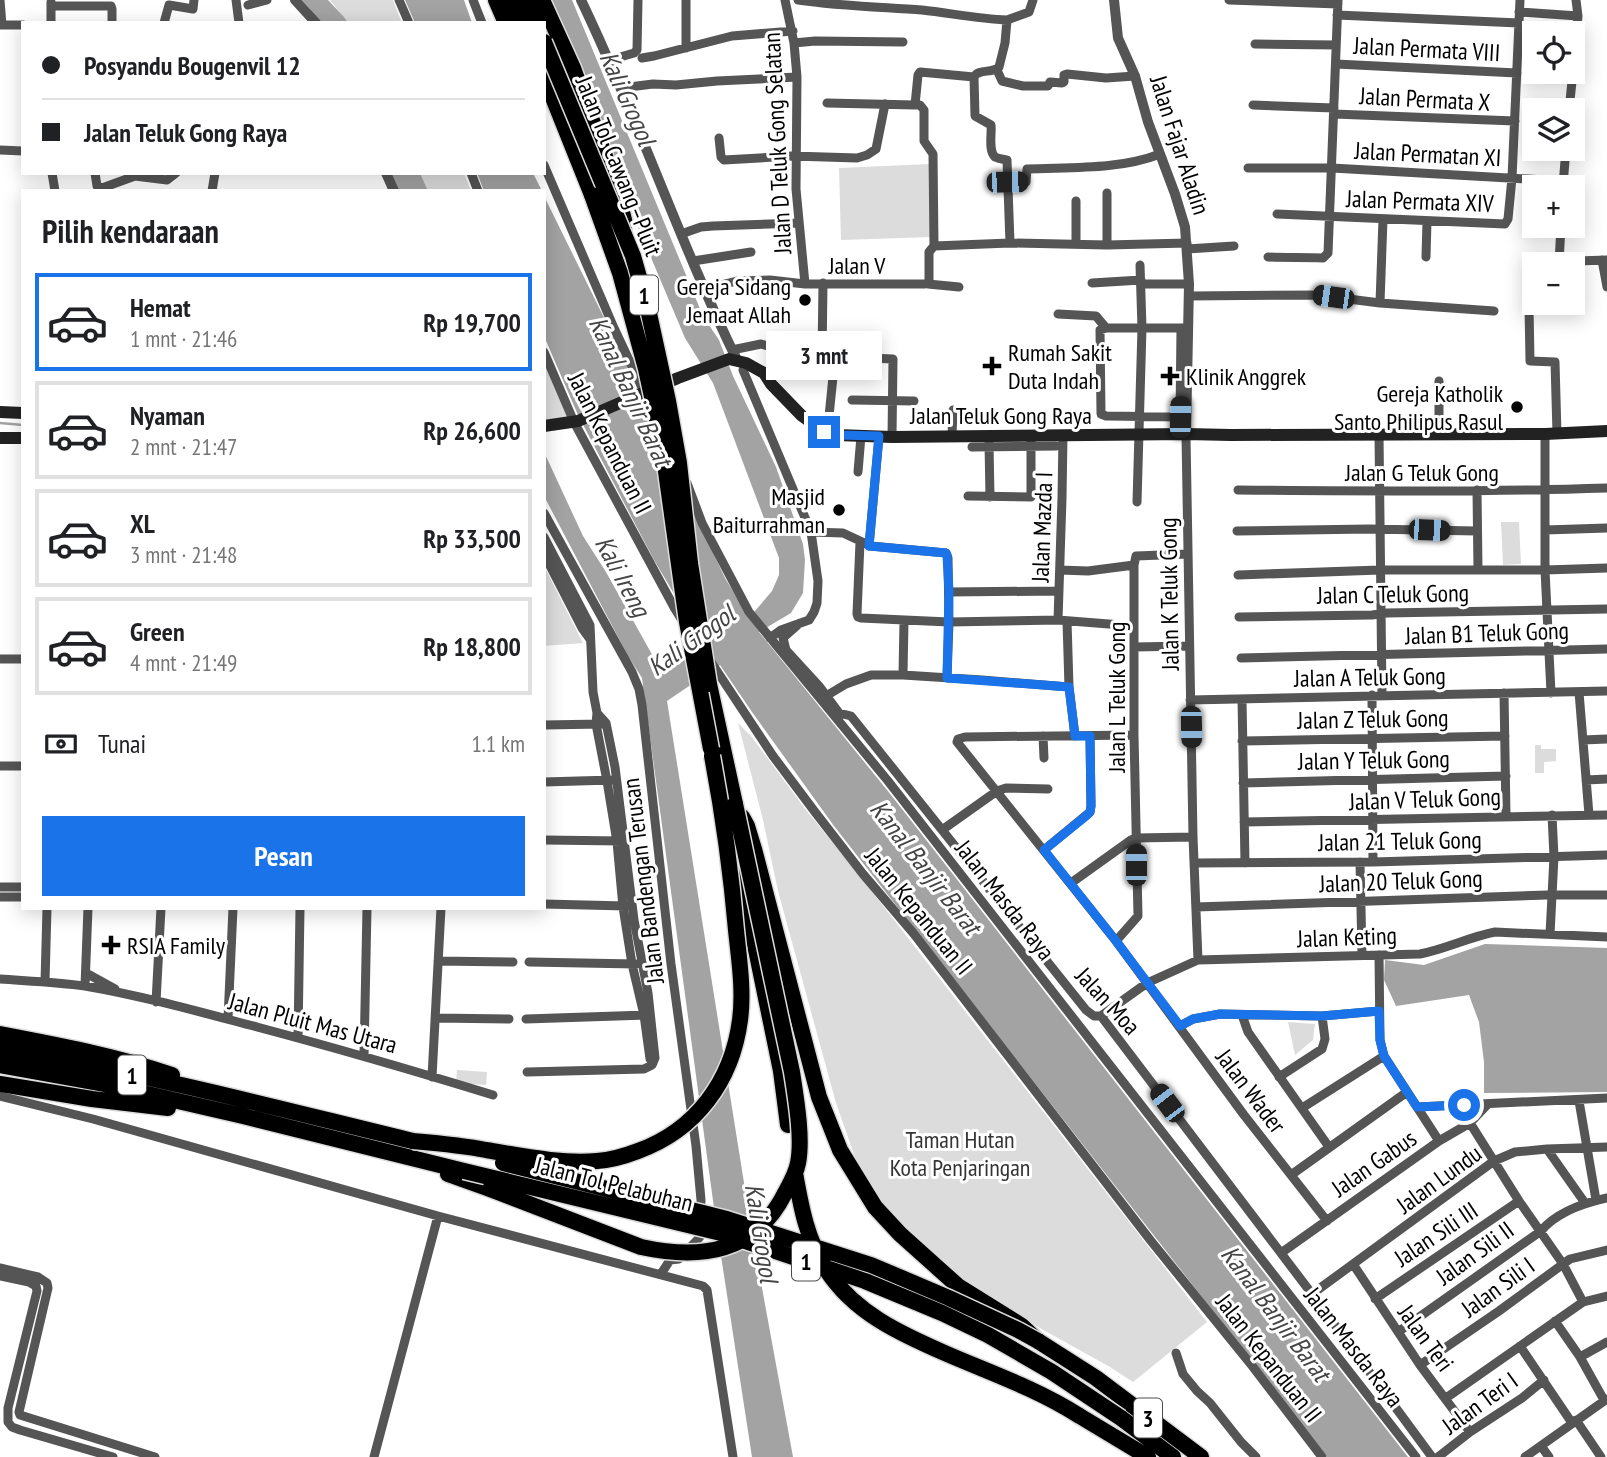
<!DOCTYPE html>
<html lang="id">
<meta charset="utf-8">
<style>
:root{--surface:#fff;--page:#f6f6f6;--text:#202124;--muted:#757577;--line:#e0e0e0;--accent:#1a73e8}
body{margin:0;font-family:"PT Sans Narrow",sans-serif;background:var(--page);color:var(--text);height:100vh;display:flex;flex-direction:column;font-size:26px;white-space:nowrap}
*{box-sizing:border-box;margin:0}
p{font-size:23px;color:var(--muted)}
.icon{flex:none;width:38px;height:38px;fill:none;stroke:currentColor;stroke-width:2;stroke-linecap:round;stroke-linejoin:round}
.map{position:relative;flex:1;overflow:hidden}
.sheet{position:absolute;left:21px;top:189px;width:525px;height:721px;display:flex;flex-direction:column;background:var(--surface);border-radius:0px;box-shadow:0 4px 18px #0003}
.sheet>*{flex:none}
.hud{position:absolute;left:21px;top:21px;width:525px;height:154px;border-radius:0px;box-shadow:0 4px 18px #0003;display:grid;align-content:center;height:154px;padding:0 21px;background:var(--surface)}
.tools{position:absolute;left:1522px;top:21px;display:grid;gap:14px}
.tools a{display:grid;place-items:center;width:63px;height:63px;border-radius:0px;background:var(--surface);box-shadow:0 4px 18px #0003;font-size:35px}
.end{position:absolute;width:32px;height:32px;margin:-16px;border:9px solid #1a73e8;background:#fff;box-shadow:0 0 0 4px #fff}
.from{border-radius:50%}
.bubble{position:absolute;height:49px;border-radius:0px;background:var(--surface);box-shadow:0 4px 18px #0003;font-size:23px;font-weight:800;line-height:49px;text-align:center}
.car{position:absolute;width:21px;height:42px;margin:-21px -10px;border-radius:9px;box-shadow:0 0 5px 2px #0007;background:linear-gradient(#222 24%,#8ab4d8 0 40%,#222 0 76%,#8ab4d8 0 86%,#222 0)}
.hud b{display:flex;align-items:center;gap:24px;height:66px;font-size:26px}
.hud b+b{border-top:2px solid var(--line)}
.hud i{width:18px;height:18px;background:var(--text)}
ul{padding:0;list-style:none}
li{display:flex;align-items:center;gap:21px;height:98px;margin:0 14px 10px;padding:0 7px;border:4px solid var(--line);border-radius:0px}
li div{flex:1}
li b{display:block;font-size:26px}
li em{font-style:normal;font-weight:800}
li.active{border-color:var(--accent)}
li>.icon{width:63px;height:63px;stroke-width:1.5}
h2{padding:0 21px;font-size:32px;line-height:84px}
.pay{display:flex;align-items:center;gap:18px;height:77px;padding:0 21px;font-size:26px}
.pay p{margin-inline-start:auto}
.action{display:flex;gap:14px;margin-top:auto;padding:14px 21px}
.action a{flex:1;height:80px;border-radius:0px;background:var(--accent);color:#fff;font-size:28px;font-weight:800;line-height:80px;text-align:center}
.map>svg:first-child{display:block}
</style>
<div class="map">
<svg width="1607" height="1457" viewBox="0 0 1607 1457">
<rect width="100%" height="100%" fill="#fff"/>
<path fill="#dcdcdc" d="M330,0H393L402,23H348Z
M930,164L932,237L841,240L839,168Z
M420,173H464L471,191H428Z
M544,363L568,419L544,422Z
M1501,522H1519L1521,564L1503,565Z
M544,566L583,643L544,646Z
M738,723L751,736L806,810L852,866L1207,1322L1133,1382L1110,1367L1004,1308L963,1281L901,1225L878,1197L855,1157L836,1103L778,891L763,820Z
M1535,745H1541V749H1556V761L1544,762V773H1535Z
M1288,1022L1315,1024L1313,1040L1295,1055Z
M457,1070L487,1072L486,1085L456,1083Z"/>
<path fill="#a3a3a3" d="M302,0H328L344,17L348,23H318L310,9Z
M405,0H464L472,23H415Z
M542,0H572L703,316L719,340L733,376L776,467L803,544L805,560L803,593L791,613L759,632L891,795L1408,1457H1327L834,826L752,712L720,665L667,701L753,1239L793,1457H752L717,1230L642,678L628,656L544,496V452L583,536L606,572L659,667L662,668L670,664L702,641L654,560L578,415L544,336V196L620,350L648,415L725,578L749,618L772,591L779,575V558L713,383L685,338Z
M390,173H420L428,191H398Z
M477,173H533L542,191H484Z
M1485,944L1607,948V1092L1484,1093V1062L1479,1022L1469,995L1396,1006L1384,980L1385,960L1424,965Z"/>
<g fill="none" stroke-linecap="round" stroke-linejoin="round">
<path stroke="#a3a3a3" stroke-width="2.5" d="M0,423L23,425"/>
<defs>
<path id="motorway" d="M496,0L506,23
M512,0L522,23
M527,0L536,23
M542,0L573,68L615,184L625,224
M544,75L592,195
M709,684L735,804
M742,817L747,826L754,849L819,1097L840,1150L875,1207L900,1234L958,1286L1022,1326L1038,1341L1096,1378L1201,1457
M731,828L781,1071L788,1125
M0,1034C58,1045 116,1056 172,1075
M0,1050C139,1071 276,1108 413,1141
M0,1065L104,1084L243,1116L464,1171
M0,1084L92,1099L168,1108
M448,1174L490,1189
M1078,1415L1148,1457
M1121,1418L1173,1457"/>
</defs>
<use href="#motorway" stroke="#dbdbdb" stroke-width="19"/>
<path stroke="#555" stroke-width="9" d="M0,0L2,25
M236,0L239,23
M399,0L409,23
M473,0L482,23
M785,0L794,43L797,77L796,189L805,284
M798,0C839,6 880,7 922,10C950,13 978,19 1007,20
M1229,0L1338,4
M248,5L267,0
M51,6H111L112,9V23
M1519,12L1578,16
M1337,15L1519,23
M51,23V2
M164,23L169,5L193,9L194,0
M0,25H23
M794,43L815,41L903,42
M1255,44L1336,45
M686,48V0
M642,58L654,56L732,36L793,31
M610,60L634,53L637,50L638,0
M1336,64L1517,73
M1573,67L1578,16L1576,0
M997,70L1002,81L1023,86H1048L1050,82L1062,83L1064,82V75L1067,74L1106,78L1135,76
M621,88L653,84L676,85L717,81L797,77
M827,103L915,105H920L924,110V141L933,154L934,246
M915,105L918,75L920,72L974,77
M1253,105L1334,108
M1569,110L1573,72
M1334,114L1515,121
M719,138L721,157L724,160L792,156L857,158L867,155L876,149L885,104
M0,150L23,151
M544,165L614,328L644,392
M1248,168H1332L1563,181
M52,173L55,191
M95,173L97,186L102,188L135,176L167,180L176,173
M471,173L478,191
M1007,182H1026L1027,169C1070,167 1119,170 1160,154
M1563,185L1566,149
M212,191L215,173
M1107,193V245
M1076,201V244
M1277,214L1505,224L1508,219L1512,178L1520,0
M681,234L701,227L713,226L799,223
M1010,243L1007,160C1003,159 999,159 995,157C988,151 992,134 991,125L975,116L974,77C979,68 992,74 999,67L1005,43L1007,20L1029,12L1033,0
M934,246L1010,243L1107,245L1187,243
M1187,249L1234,246
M1268,257C1286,258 1304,257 1323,258L1328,253L1338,0
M1426,257L1427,221
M1560,260L1577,261L1607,260
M1602,260L1607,287
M693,261L751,252
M1559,263L1561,226
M1092,283L1141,280
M928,284L959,287
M1141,284H1189
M704,289L737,281L770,280L805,284H925L929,283V252L934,246
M1189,296L1317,295L1380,303L1494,311
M1380,303L1383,219
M1538,303V306H1529L1530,361L1555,362L1557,434
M1058,314L1096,316L1106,328
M1181,328L1180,417L1106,416L1101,414L1100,330L1106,328H1188
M732,350L761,344L790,352L822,356L893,359L892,437
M544,352L574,422L675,609L683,622
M822,356L823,283
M743,370L811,532L818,581L817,603L814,612L809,620L781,630L770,638
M852,400L914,401
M824,432L828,426L835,357
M1379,434L1382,695
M1439,434V381
M1545,434V570L1551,693
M952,436L953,410
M1186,436L1193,837L1198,960
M989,443L990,497
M972,447L1056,446
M858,472L861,436
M687,483L702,523L749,612L888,781L1416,1457
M1238,490C1361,491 1484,492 1607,488
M1477,490L1478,570
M968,496L1031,497V435
M1137,502L1142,328L1140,265
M544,513L632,672L639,689L642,705L671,964L696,1146L701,1200L700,1237L679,1259L670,1260L661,1274
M1545,530L1607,528
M1237,531L1369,529L1477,531
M811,532L843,533L871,546L946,553L948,558L949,622L947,678
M544,537L590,625L593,692L597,713L596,724L607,781L617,842L623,907L632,964L644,1015L650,1059L653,1063
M860,542L857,614L858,617L861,618L949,622L1058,620L1134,626
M869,546L879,437
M544,554L582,628L590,639
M1060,570L1088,571L1134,565
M1238,575L1380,570H1545L1607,568
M949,592L1059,591
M1239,617L1372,615L1387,613L1607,609
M1058,620L1062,498L1063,435
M1067,621L1069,687L1075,736
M800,623L783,638L786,650L819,686L839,713L851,716L1086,1010L1094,1016H1101L1312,1294L1432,1457
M1134,647L1189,646
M1241,658L1607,649
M0,659H23
M709,659L773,756L815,812L863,874L914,934L1151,1241L1253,1367L1322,1457
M903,675L904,621
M1579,692L1589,815
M1504,693L1506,816
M1372,695L1373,862
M826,696L846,684L871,675H903L982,680L1069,687
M1242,699L1245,863
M1190,700L1607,691
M544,725L601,724
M1134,735L965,737L958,739L957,742L1116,941L1244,1115L1327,1221
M1043,736L1044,758
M1583,740L1607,739
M1242,741L1505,736
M0,766H23
M1586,780L1607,779
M544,782L612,780
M1243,783L1506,776
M1244,822L1607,815
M942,830L997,791L1006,788L1048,789
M544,840L622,841
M1044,850L1090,812L1091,806L1090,736
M1360,862L1362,955
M1194,863L1373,862L1607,855
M1071,883L1131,840L1136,838L1193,837
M0,887H23
M0,897H23
M544,904L626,906
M1196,907L1547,895H1607
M1550,934L1554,857L1552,815
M1116,941L1138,916L1134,735V565L1136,556L1188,554
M1379,955L1380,1040L1384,1056L1439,1141
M438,961L513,962
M529,962L636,964
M86,973L115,989
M0,979C28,981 57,982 85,986C143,996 200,1012 257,1027C336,1048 415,1071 493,1095
M45,982L47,908
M85,986L88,908
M156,1002L161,908
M1242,1015L1248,1032L1329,1147
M1101,1016L1147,983L1198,960L1420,954C1446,949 1469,937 1495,932L1607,937
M435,1018L509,1019
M228,1019L233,908
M526,1019L647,1015
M1180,1026L1193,1019L1220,1014L1322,1016L1379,1011
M298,1038L300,908
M364,1056L367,908
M527,1072L644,1069L652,1065L655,1058L648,993L634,920L615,767L606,723L597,713
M432,1077L441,908
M1279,1077L1322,1049L1325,1039L1322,1016
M0,1096L93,1119L438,1216L703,1286L707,1290L733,1457
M1579,1101L1596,1200
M1417,1107L1607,1098
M1302,1108L1384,1056
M1470,1123L1519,1201L1563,1264L1583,1302
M1547,1149L1585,1203
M1291,1175L1407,1092
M1281,1253L1439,1141L1470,1123L1488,1104
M1353,1264L1420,1365L1470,1432
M0,1268L38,1277L47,1283L48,1288L19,1412L20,1415L155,1457
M0,1276L29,1282L36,1286L37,1291L8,1408V1422L12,1427L20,1430L113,1457
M1312,1294L1494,1161L1515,1152L1547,1149L1607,1147
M1375,1299L1519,1201
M1555,1321L1580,1357L1604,1400
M1398,1332L1541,1231C1556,1213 1584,1203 1607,1198
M1520,1346L1572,1423
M1176,1353L1183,1374L1197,1391L1210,1403L1241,1442L1256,1457
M1580,1357L1607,1342
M1420,1365L1499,1311L1570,1259L1607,1250
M1446,1398L1583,1302L1607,1296
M1576,1420L1601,1457
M1541,1446L1549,1457
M374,1457L438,1216
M1438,1457L1470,1432L1522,1398L1544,1380
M1525,1457L1607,1399"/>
<path stroke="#555" stroke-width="10" d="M295,0L316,23
M581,0C638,118 680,243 737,360
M1114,0L1118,38L1135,76L1148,122L1175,194L1185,227L1189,284L1186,434
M386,173L394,191"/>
<path stroke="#222" stroke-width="12" d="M0,412L23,413
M544,426L578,421L678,378L729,359L746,363L764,373L771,384L802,416L824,432L837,435L892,437L1186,434L1231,435L1545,434L1607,431
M0,438H23"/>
<use href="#motorway" stroke="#000" stroke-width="16"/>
<defs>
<path id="motorway-bridge" d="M544,42L633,256L648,309L668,401L679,463L690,563L709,684
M592,195L620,273L646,369L662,443L687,622L711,749
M413,1141C437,1143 462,1145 486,1150C523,1156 560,1164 597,1161C611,1160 625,1156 638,1151C696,1130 732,1081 740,1020C744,991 739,959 736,930C731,872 723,814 712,756
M503,1163L727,1219L871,1265L949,1298L1018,1330L1038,1341
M464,1171L721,1233L865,1281L942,1313L988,1335L1052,1372L1121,1418
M795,1173C801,1207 807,1240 826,1269C854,1313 901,1334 947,1354C991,1373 1037,1389 1078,1415
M490,1189L641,1247C701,1260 755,1253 785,1193C790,1184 796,1174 798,1163C803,1138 796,1098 792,1072L735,804"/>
</defs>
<use href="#motorway-bridge" stroke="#dbdbdb" stroke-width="19" stroke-linecap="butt"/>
<use href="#motorway-bridge" stroke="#000" stroke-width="16"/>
</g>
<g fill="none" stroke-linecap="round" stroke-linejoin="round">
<path stroke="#1a73e8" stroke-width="9" d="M824,432L837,435L879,436L869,546L946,553L947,555L949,592L947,678L1069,687L1075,736H1090L1091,806L1090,812L1086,816L1044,850L1116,941L1180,1026L1193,1019L1220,1014L1322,1016L1379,1011L1380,1040L1384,1056L1417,1107L1464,1105"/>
</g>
<g fill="#000" stroke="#fff" stroke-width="2.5">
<circle cx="805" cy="300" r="7"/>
<path d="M988.5 355.5h7v7h7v7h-7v7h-7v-7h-7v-7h7z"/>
<path d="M1166.5 365.5h7v7h7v7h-7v7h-7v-7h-7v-7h7z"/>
<circle cx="1517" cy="407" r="7"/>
<circle cx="839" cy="510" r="7"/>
<path d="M107.5 934.5h7v7h7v7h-7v7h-7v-7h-7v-7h7z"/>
</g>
<g text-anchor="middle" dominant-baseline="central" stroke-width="6" stroke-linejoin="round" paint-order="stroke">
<g fill="#fff" stroke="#4c4c4c" stroke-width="2">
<rect x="630" y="275.5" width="28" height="39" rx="5"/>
<rect x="118" y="1055.5" width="28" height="39" rx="5"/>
<rect x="792" y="1241.5" width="28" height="39" rx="5"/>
<rect x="1134" y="1398.5" width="28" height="39" rx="5"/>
</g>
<g font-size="23" font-weight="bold" fill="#000">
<text x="644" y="295">1</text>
<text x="132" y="1075">1</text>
<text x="806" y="1261">1</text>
<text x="1148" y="1418">3</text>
</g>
<g font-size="24" fill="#000" stroke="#fff">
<text transform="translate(1427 49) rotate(3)">Jalan Permata VIII</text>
<text transform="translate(1425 99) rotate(3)">Jalan Permata X</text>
<text transform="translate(777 143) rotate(-93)">Jalan D Teluk Gong Selatan</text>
<text transform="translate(1180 145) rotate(72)">Jalan Fajar Aladin</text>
<text transform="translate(1428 154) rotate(3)">Jalan Permatan XI</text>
<text transform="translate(619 166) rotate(68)">Jalan Tol Cawang–Pluit</text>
<text transform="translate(1420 201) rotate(2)">Jalan Permata XIV</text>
<text x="857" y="265">Jalan V</text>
<text x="1001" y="415">Jalan Teluk Gong Raya</text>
<text transform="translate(610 443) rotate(63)">Jalan Kepanduan II</text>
<text x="1422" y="472">Jalan G Teluk Gong</text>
<text transform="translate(1042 527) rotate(-88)">Jalan Mazda I</text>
<text transform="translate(1169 594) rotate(-91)">Jalan K Teluk Gong</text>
<text transform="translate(1393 594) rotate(-1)">Jalan C Teluk Gong</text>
<text transform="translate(1487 633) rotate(-2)">Jalan B1 Teluk Gong</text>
<text transform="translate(1370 677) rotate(-1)">Jalan A Teluk Gong</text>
<text transform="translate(1116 697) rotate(-90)">Jalan L Teluk Gong</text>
<text transform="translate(1373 719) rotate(-1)">Jalan Z Teluk Gong</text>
<text transform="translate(1374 760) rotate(-1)">Jalan Y Teluk Gong</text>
<text transform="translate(1425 799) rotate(-2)">Jalan V Teluk Gong</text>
<text transform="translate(1400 841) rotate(-1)">Jalan 21 Teluk Gong</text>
<text transform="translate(643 881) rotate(-97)">Jalan Bandengan Terusan</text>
<text transform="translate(1401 881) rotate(-2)">Jalan 20 Teluk Gong</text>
<text transform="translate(1005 900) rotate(52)">Jalan Masda Raya</text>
<text transform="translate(919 911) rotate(51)">Jalan Kepanduan II</text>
<text transform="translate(1347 937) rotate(-2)">Jalan Keting</text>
<text transform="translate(1108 1001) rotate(47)">Jalan Moa</text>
<text transform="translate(313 1023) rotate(15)">Jalan Pluit Mas Utara</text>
<text transform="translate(1251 1091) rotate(53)">Jalan Wader</text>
<text transform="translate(1374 1163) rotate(-35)">Jalan Gabus</text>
<text transform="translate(1439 1179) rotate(-36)">Jalan Lundu</text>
<text transform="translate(614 1184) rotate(14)">Jalan Tol Pelabuhan</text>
<text transform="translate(1436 1234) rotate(-34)">Jalan Sili III</text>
<text transform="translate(1475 1253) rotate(-36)">Jalan Sili II</text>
<text transform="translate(1498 1287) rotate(-36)">Jalan Sili I</text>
<text transform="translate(1426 1338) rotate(54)">Jalan Teri</text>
<text transform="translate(1354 1347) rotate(52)">Jalan Masda Raya</text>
<text transform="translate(1269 1358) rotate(52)">Jalan Kepanduan II</text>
<text transform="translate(1480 1403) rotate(-36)">Jalan Teri I</text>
</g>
<g font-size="24" fill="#000" stroke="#fff" text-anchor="end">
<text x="791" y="286">Gereja Sidang<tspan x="791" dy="28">Jemaat Allah</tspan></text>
<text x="1008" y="352" text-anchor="start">Rumah Sakit<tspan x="1008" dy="28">Duta Indah</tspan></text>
<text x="1186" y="376" text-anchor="start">Klinik Anggrek</text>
<text x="1503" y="393">Gereja Katholik<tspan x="1503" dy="28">Santo Philipus Rasul</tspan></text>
<text x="825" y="496">Masjid<tspan x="825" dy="28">Baiturrahman</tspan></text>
<text x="127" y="945" text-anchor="start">RSIA Family</text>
</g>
<g font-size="24" fill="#333" stroke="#fff">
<text x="960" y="1139">Taman Hutan<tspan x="960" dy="28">Kota Penjaringan</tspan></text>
</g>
<g font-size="26" font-style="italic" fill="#444" stroke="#fff">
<text transform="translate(628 98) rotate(66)">Kali Grogol</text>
<text transform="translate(631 391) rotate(65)">Kanal Banjir Barat</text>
<text transform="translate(623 576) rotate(62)">Kali Ireng</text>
<text transform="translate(691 640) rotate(-36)">Kali Grogol</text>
<text transform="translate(926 867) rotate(52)">Kanal Banjir Barat</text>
<text transform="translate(762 1233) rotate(81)">Kali Grogol</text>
<text transform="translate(1276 1313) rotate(53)">Kanal Banjir Barat</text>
</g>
</g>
</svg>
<div class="tools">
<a><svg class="icon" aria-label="locate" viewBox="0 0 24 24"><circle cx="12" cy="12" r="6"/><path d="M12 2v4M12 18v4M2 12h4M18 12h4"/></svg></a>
<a><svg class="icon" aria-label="layers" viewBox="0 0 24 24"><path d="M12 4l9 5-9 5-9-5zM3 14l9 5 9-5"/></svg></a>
<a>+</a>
<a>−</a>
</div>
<i class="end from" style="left:1464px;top:1105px"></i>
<i class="end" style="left:824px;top:432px"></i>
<div class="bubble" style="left:766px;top:331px;width:116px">3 mnt</div>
<i class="car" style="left:1007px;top:182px;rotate:89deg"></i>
<i class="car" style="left:1333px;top:297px;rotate:278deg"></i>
<i class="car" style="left:1180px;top:417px;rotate:1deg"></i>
<i class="car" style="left:1429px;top:530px;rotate:92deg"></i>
<i class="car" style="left:1191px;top:727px;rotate:179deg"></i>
<i class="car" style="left:1136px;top:865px;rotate:0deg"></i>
<i class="car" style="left:1167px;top:1103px;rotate:323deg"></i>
<div class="hud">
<b><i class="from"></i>Posyandu Bougenvil 12</b>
<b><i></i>Jalan Teluk Gong Raya</b>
</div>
<section class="sheet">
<h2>Pilih kendaraan</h2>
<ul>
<li class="active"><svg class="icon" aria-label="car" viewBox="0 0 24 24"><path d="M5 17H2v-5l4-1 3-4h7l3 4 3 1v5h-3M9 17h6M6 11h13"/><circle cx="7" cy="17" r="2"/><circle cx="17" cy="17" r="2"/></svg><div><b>Hemat</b><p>1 mnt · 21:46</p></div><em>Rp 19,700</em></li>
<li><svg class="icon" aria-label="car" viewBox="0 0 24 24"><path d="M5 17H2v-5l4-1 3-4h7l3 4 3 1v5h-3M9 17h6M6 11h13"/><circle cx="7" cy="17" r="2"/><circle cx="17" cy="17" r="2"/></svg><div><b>Nyaman</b><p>2 mnt · 21:47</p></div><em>Rp 26,600</em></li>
<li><svg class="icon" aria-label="car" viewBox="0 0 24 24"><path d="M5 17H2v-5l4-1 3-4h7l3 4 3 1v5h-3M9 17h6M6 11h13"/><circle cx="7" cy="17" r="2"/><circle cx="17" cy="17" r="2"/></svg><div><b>XL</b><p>3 mnt · 21:48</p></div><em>Rp 33,500</em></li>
<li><svg class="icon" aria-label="car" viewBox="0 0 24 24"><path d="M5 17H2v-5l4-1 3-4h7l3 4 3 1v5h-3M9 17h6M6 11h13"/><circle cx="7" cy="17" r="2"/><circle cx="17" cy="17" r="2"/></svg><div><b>Green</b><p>4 mnt · 21:49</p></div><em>Rp 18,800</em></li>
</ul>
<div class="pay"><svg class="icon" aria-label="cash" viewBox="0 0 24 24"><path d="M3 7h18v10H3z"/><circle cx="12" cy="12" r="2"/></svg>Tunai<p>1.1 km</p></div>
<div class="action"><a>Pesan</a></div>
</section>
</div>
